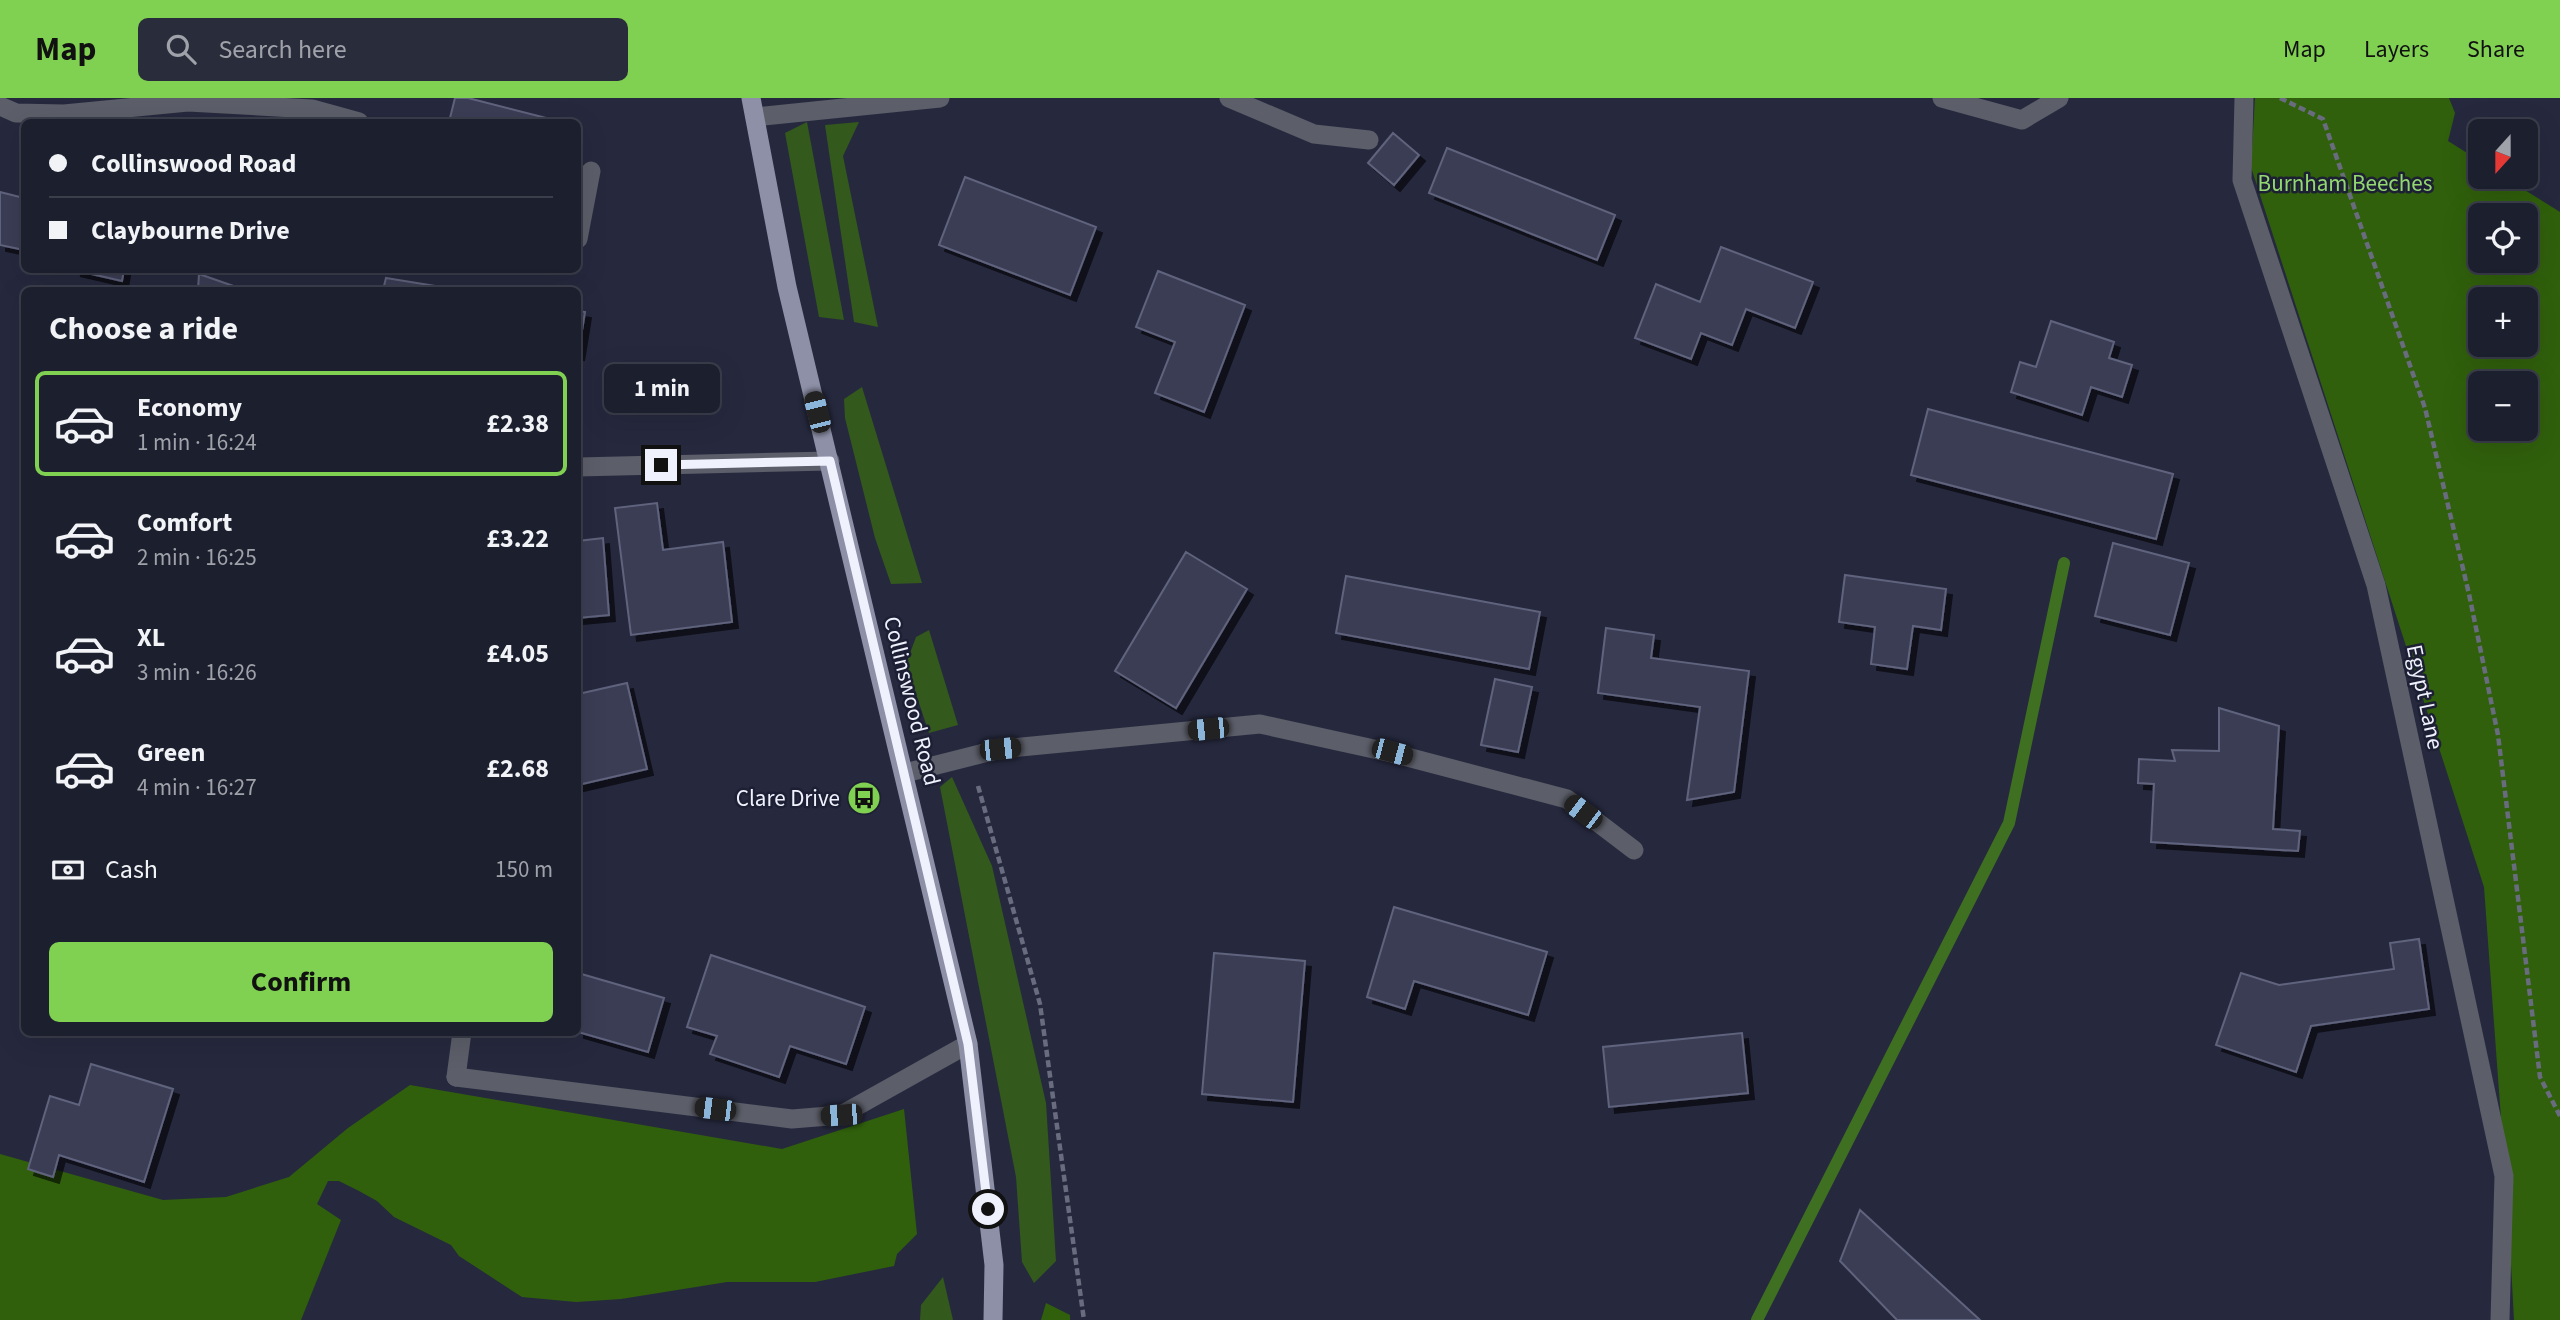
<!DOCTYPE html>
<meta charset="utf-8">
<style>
:root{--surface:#1c1f2e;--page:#292c3a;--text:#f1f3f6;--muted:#a0a2aa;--line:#3a3d4a;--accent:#80d051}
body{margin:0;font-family:"Source Sans 3",sans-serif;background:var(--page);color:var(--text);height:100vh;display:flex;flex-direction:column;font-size:26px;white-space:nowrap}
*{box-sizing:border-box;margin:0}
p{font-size:23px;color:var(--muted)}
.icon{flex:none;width:38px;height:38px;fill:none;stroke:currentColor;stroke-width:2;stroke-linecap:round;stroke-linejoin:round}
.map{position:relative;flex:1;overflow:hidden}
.sheet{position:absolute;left:21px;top:189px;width:560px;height:749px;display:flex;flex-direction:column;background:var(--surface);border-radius:10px;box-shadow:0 7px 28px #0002,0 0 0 2px var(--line)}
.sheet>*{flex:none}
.banner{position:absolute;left:21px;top:21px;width:560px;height:154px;border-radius:10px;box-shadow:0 7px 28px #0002,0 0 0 2px var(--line);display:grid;align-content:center;height:154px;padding:0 28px;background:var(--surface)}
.needle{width:46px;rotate:201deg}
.fabs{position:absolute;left:2468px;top:21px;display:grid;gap:14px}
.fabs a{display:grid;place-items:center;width:70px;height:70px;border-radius:10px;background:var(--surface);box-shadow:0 7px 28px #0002,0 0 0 2px var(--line);font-size:35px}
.end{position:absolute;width:32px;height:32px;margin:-16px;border:9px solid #eff1fd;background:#111;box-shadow:0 0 0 4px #111}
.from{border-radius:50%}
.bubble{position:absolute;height:49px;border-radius:10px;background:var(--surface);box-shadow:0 7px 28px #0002,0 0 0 2px var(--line);font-size:23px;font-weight:700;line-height:49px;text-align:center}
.car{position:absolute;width:21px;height:42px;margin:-21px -10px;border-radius:9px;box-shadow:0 0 5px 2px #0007;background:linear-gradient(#222 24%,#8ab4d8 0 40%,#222 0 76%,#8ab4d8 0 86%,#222 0)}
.banner b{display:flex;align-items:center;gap:24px;height:66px;font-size:26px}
.banner b+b{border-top:2px solid var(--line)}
.banner i{width:18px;height:18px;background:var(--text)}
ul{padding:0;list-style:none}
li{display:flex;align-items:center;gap:21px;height:105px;margin:0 14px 10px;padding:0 14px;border:4px solid transparent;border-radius:10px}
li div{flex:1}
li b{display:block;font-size:26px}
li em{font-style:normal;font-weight:700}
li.selected{border-color:var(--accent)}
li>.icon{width:63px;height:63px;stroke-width:1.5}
h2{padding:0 28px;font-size:32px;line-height:84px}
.pay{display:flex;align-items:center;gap:18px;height:77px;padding:0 28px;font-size:26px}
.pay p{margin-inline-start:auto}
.button{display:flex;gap:14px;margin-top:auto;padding:14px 28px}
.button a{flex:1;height:80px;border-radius:10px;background:var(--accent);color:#111;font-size:28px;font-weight:700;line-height:80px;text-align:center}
header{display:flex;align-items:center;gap:42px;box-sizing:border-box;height:98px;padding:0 35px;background:var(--accent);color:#111}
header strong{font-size:33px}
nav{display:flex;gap:38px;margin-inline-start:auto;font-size:24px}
.search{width:490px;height:63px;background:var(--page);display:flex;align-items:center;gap:18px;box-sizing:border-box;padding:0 24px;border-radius:10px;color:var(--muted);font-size:26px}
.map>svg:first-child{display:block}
</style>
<header>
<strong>Map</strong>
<div class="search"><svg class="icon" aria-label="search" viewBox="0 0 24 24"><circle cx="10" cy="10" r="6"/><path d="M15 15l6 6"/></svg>Search here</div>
<nav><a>Map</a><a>Layers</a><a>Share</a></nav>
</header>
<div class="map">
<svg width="2560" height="1222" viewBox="0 0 2560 1222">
<defs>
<filter id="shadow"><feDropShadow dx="6" dy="6" stdDeviation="0" flood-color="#0009"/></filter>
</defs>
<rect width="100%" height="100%" fill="#26293e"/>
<path fill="#33591d" d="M807,24L844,222L819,219L785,35Z
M859,24L843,58L878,229L854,224L825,27Z
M862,289L922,485L891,486L875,440L845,320L844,301Z
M929,532L958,627L929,635L906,566L916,539Z
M952,679L992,768L1046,1005L1056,1163L1034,1185L1022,1164L1016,1079L940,689Z
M943,1179L953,1222H920L921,1207Z"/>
<path fill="#30600c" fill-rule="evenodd" d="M2255,0H2449L2455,15L2448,43L2480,63V79H2504L2560,114V1222H2514L2509,1129L2484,789L2251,69ZM2480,117H2525V163H2480ZM2480,201H2525V247H2480ZM2480,285H2525V331H2480Z
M410,987L782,1051L904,1011L917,1136L897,1156L894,1168L815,1184H727L621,1201L576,1204L522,1199L459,1158L451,1147L394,1119L377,1103L359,1093L339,1083H328L317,1106L341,1122L301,1222H0V1056L163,1102L226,1099L289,1079L348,1030Z
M1046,1205L1070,1217V1222H1041Z"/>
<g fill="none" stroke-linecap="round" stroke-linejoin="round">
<path stroke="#3f7021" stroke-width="12" d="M1757,1222L2009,725L2064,465"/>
</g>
<path fill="#3b3d54" stroke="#60637d" stroke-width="2" filter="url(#shadow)" d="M455,0H468L562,24H449Z
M1393,35L1419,57L1394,87L1368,65Z
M1447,50L1615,117L1597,162L1429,95Z
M965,79L1096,129L1070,197L939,147Z
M0,94L24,100V152L0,147Z
M1721,149L1813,184L1795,230L1746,211L1732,247L1701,235L1691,261L1635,240L1656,186L1700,204Z
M74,172H124L122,183Z
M1158,173L1245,207L1204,314L1155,295L1175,244L1136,229Z
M199,176L245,192H198Z
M386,180L460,192H383Z
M578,213L585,214L578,257Z
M2051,223L2114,244L2109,260L2132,267L2122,299L2091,289L2082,317L2011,294L2020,264L2036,269Z
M1928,311L2173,376L2156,441L1911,377Z
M657,405L663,452L723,444L732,524L631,537L615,410Z
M603,440L609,517L578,520V443Z
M2113,445L2189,465L2170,537L2095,518Z
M1186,454L1247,491L1176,610L1115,573Z
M1845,477L1946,491L1941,532L1913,528L1907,571L1871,566L1875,529L1839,524Z
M1346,478L1540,514L1529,571L1336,535Z
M1606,530L1654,537L1651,560L1749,573L1734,694L1687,702L1700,609L1598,595Z
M1495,581L1532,589L1518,654L1481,647Z
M627,585L647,671L578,687V596Z
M2219,610L2279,628L2273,731L2300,733L2298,753L2151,744L2154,686L2138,685L2139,661L2175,663L2172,652L2219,653Z
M1394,809L1547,854L1528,917L1414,883L1405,911L1367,899Z
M2419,841L2429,911L2311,928L2296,974L2216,947L2241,875L2279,887L2394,871L2390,845Z
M1214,855L1305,863L1293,1004L1202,996Z
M711,857L865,909L846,966L790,948L779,979L710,956L717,938L687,929Z
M578,875L664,900L648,954L578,934Z
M1742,935L1748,995L1609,1009L1603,949Z
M91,966L173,991L144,1084L59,1057L53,1079L28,1071L50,998L79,1007Z
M1860,1112L1980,1222H1897L1840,1163Z"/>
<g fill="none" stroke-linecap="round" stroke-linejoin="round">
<path stroke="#696c7e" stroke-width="4.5" stroke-dasharray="7 3.5" stroke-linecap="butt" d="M2280,0L2323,21L2425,310L2469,496L2498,637L2540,979L2560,1018
M978,688L1040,906L1084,1222"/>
<path stroke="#5c5e69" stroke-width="19" d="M1229,0L1314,36L1369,42
M578,141L591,73
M456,979L462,934"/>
<path stroke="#5c5e69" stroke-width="19" d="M1942,0L2022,22L2059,0
M2244,0L2242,82L2376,487L2504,1078L2500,1222
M0,8L16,15L64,16L188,4L312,11L359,24
M755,19L940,0
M578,369L830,363
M905,675L1000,651L1260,626L1392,655L1567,701L1634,752
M456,979L792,1021L841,1017L968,946"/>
<path stroke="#8d90a7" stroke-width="19" d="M751,0L787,189L968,946L994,1167L993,1222"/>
</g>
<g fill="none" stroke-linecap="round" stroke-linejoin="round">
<path stroke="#eff1fd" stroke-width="9" d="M661,367L830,363L968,946L988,1111"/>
</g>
<defs>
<symbol id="bus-disc" viewBox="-11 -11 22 22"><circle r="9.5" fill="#80d051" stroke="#1d1f34"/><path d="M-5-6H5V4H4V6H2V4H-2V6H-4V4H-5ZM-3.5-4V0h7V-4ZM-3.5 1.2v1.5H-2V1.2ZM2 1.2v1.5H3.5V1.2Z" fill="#111"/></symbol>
</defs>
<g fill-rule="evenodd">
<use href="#bus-disc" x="845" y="681" width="38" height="38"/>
</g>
<g text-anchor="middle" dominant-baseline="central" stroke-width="5" stroke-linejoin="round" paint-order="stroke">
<g font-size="23" fill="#93d770" stroke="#1d1f34">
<text x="2345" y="85">Burnham Beeches</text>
</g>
<g font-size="23" fill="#eff1fd" stroke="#1d1f34">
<text transform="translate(2425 599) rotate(78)">Egypt Lane</text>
<text transform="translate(912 603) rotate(76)">Collinswood Road</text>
</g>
<g font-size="23" fill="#eff1fd" stroke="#1d1f34" text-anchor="end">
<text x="840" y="700">Clare Drive</text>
</g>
</g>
</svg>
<div class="fabs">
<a><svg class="needle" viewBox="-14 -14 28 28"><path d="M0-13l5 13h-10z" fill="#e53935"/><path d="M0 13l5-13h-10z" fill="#a0a2aa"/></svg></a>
<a><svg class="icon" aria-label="locate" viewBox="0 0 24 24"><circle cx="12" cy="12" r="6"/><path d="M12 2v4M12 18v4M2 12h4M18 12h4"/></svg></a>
<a>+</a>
<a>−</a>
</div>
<i class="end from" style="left:988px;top:1111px"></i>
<i class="end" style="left:661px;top:367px"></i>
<div class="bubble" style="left:604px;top:266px;width:116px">1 min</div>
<i class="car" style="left:817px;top:314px;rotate:346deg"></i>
<i class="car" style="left:1208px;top:631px;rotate:264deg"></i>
<i class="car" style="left:1000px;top:651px;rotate:84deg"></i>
<i class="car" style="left:1392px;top:654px;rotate:105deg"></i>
<i class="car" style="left:1583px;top:714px;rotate:307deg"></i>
<i class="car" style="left:715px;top:1011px;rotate:277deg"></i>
<i class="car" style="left:841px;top:1017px;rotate:266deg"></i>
<div class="banner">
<b><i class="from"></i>Collinswood Road</b>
<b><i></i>Claybourne Drive</b>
</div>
<section class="sheet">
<h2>Choose a ride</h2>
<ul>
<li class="selected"><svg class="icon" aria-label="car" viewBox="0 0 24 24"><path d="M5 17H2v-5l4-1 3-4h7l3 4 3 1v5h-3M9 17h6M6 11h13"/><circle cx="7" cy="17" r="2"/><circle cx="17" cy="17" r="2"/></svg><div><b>Economy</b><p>1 min · 16:24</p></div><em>£2.38</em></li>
<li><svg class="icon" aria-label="car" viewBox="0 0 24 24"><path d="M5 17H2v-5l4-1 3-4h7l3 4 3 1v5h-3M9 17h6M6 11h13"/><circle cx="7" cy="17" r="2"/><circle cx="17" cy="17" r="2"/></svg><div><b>Comfort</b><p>2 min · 16:25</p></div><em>£3.22</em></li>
<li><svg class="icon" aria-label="car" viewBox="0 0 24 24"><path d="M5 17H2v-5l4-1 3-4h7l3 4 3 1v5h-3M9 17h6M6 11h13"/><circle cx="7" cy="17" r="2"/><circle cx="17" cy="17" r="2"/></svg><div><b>XL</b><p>3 min · 16:26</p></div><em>£4.05</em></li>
<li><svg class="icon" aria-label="car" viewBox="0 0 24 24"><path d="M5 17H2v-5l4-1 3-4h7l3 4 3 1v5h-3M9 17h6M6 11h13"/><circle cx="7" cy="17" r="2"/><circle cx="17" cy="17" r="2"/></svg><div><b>Green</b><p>4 min · 16:27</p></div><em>£2.68</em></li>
</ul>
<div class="pay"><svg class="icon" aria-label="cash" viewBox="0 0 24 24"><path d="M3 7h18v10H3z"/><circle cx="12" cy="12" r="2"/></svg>Cash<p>150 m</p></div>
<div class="button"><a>Confirm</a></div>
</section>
</div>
